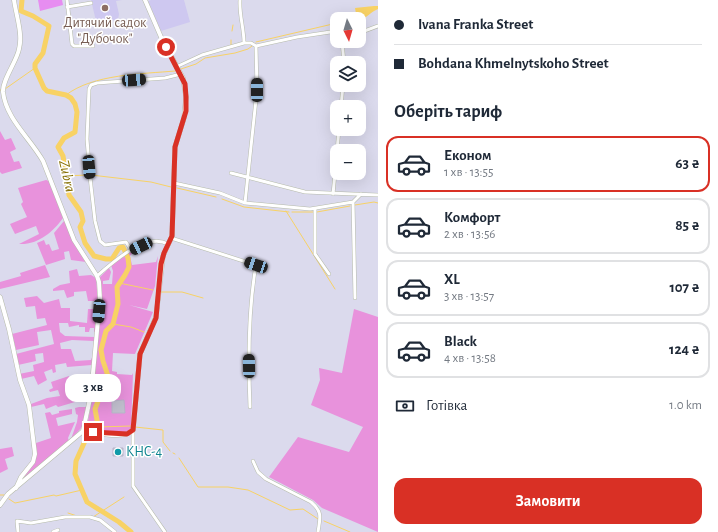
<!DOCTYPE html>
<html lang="uk">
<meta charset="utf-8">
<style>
:root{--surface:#fff;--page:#f2f2f3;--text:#1f2937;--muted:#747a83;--line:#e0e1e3;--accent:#d93025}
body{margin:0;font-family:"Alegreya Sans",sans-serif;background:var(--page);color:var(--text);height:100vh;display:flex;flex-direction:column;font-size:15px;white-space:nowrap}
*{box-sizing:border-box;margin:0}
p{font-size:13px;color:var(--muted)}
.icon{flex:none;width:22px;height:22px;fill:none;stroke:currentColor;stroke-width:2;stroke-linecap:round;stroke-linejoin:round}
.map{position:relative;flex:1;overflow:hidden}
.drawer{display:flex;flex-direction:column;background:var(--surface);width:340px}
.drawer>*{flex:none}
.guide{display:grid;align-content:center;height:88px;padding:0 16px;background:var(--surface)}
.needle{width:26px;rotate:175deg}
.fabs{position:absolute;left:330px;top:12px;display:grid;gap:8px}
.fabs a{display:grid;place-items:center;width:36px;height:36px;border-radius:8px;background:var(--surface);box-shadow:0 4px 16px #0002;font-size:20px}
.end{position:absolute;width:18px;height:18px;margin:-9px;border:5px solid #d93025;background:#fff;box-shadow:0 0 0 2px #fff}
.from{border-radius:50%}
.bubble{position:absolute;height:28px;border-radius:12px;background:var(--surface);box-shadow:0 4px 16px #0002;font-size:13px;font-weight:700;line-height:28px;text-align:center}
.car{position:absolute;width:12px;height:24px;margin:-12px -6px;border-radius:5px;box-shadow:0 0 3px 1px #0007;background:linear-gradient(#222 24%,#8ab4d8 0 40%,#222 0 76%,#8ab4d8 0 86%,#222 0)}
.guide b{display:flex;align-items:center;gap:14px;height:38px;font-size:15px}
.guide b+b{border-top:1px solid var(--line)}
.guide i{width:10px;height:10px;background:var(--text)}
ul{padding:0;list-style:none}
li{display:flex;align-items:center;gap:12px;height:56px;margin:0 8px 6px;padding:0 8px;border:2px solid var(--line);border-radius:12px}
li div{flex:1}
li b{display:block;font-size:15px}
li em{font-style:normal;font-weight:700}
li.current{border-color:var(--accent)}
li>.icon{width:36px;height:36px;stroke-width:1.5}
h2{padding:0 16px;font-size:18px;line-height:48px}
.pay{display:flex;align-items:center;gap:10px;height:44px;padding:0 16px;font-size:15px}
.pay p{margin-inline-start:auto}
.action{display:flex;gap:8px;margin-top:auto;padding:8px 16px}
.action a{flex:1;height:46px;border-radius:12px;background:var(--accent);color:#fff;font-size:16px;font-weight:700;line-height:46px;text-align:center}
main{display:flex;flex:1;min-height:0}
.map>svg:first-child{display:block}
</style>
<main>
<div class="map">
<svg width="378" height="532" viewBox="0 0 378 532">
<rect width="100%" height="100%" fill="#dbdaed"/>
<path fill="#cec8f0" d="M91,0H122L116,1L119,14L118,20L96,21Z
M151,0H184L190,22L161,31L148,1Z"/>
<path fill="#e892dc" d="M0,131L5,140L11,138L16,149L10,152L14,162L19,161L22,168L2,174L0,172Z
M46,180L49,181L63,218C53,232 38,245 19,244L39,234L36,226L15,234L10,224L27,217L21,204L23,202L18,188Z
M64,221L86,262L71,260L69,251L64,252L65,259L46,265L37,243L44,240L46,245L49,244L52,251L59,249L54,233Z
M134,250H135L130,256L132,265L156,262L158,256L155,286L147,309L129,305L153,312L135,354L113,353L112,371L117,372V374L132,375L133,373L131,428C123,438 101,432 90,430L87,426L93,394L99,278L109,268L111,272L109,280L103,281V284H112L113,271L111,265Z
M45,265L50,277L0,289V282L21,276L20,273Z
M77,269L79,276L91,275L96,278L98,301H88L86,291L74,292V296L67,298L64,290L53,291V289L60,285L70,283L69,271Z
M37,296L44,303L59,299L61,308H70V321L87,323L88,309H97L95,332H94V328H90L89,332H85V327H79V325L69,327L68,323H59L60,332L65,336L94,337V341L72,340L60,343L61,349H71L75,361L91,360L93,355L92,365L67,367L66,363L55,365L56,372L53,373L52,369L44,372L47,380L38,385L34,376L21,379L19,374L34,371L33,365L44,362L43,353L35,354L36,361L18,365L16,354L54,344L51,330L37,332L39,345L16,350L12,334L47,325L45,318L37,319L35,306L26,307L24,298Z
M354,309L378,317V532L322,508L313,500L269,477L298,437L349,452L363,427L311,405L320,380L319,368L342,373Z
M69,376L72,390H80V395L74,397L75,402L58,407L56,405L46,409L44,404L31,407V404L47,398L60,396L58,390L50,392L49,390L53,388L51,382Z
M79,407H88L84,425L71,439L77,422L78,415L76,414L75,408Z
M72,409V414L56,418L58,426L75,422L68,438L69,441L22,480L36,459V443L51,438L45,413L50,412L52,415L59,413V411Z
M12,447L14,456L5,459L8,469L0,473V449Z"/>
<path fill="#e78df1" d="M38,0H62L63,5L40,11Z"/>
<path fill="#f8d265" d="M374,6H378V9C371,12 367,17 360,21L357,19L355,8Z"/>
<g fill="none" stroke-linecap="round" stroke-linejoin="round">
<path stroke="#f8d265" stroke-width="1" d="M347,19L356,14
M232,31L233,25
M231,40V45
M256,42L337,23
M181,69L196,64L205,58L235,53L248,49L252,46
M5,89L35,68
M0,90H1
M66,95C93,74 142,74 175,71
M91,175L151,182L171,187
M65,176L87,175
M177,188L216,197
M222,199L244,207L289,212
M355,205L374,202L378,203
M286,211L335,289
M292,212H313
M317,212L350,206
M119,283L153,290
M161,292H182L203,298
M113,324L131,327L144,332
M98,427L131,426
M135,427L163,430V442L170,451
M173,453L175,454
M179,458L198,487H228L248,490L290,510L303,509L318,519
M0,495H4
M9,499L15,503L54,495L56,496L82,490
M68,513L77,516
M93,517L124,497
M324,521L350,532"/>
<path stroke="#f8d265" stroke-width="5" d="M22,0L21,11L33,16L49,26L43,53L35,64V68L44,88L47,91L66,95L71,98L75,104L77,112L75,132L64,138L58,147L63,156L69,195L81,212L83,221L80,227L85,243L94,256L106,259H112L119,248L123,247L128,258L129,267L125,275L117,287L118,304L113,324L106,331L101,350L103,361L111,385L109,389L102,391L95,409L99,431
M95,436L89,438L85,441L76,461L75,474L87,502L119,522L131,532"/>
</g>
<path fill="#c1bfce" stroke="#b7b4c9" d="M124,400L125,413H112V401Z
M113,448H123V456H113Z"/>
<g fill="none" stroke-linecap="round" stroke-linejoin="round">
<defs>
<path id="street" d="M67,0L72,44L74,46H93
M240,0C239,15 244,28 244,43
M67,7L91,3
M359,33L378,26
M342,41L344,63
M176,67L202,55L244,43H251L256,46L297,37L337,31
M341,107L343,85
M337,151L339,129
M231,173L305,192L378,195
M174,183L220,193L245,203L310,209L353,202L361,194
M333,194L337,153
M353,202L355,298
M245,203L257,90L256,46
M315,209V254L329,274
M171,238L256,265C248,311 248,360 250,407
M131,250L126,242L105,245L100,241L95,221L90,177L87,139L89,89L91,85L97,83L165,78L181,74
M97,276C113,262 146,232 168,244
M133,430V486L165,532
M253,461L258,472L266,479L311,502C323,512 320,518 318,532
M18,532L17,521L31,523L65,517H90L100,520L115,532
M53,532L58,530"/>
<path id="secondary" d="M0,297L9,329L20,380L29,405L35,454L33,462L21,477L16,488
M83,431C95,432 125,440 133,430L140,354L156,317L163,256L172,236L175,147L184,118L186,97L183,78L161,37L145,0
M0,505L8,494L83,431L91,394L100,299L99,282L97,276L74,240L43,161C30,138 6,119 3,92C2,80 17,61 19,49C23,34 16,15 14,0"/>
</defs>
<use href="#street" stroke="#b6bbab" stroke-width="4"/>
<use href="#secondary" stroke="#b6bbab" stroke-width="5"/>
<use href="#street" stroke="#fff" stroke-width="3"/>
<use href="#secondary" stroke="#fff" stroke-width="4"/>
</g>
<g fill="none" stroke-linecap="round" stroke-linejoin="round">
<path stroke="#d93025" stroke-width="5" d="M93,432L127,434L133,430L140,354L156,318L161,264L164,253L172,236L175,147L186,111V97L185,84L166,47"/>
</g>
<circle fill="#8d6e63" stroke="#fff" stroke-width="1.5" cx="105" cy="8" r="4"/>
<circle fill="#0f9aa8" stroke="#fff" stroke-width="1.5" cx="118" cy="452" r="4"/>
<g text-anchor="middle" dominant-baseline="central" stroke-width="3" stroke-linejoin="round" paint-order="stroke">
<g font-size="14" fill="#785e54" stroke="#fff">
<text x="105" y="23">Дитячий садок<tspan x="105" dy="16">"Дубочок"</tspan></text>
</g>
<g font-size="14" fill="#0d838f" stroke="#fff" text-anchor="start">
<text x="126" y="452">КНС-4</text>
</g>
<g font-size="15" font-style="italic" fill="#877006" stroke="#fff">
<text transform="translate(67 176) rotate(77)">Zubra</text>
</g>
</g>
</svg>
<div class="fabs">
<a><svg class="needle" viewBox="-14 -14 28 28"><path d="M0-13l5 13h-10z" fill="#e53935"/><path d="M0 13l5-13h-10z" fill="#747a83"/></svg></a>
<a><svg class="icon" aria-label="layers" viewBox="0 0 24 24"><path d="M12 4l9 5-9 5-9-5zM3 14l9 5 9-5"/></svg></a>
<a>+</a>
<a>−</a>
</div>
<i class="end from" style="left:166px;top:47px"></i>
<i class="end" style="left:93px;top:432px"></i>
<div class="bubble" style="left:65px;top:374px;width:56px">3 хв</div>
<i class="car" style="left:134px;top:80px;rotate:86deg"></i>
<i class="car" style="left:257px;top:90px;rotate:0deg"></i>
<i class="car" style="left:89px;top:167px;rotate:175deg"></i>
<i class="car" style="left:141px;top:246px;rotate:245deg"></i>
<i class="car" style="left:256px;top:265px;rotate:289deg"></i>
<i class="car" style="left:99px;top:311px;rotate:185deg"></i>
<i class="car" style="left:249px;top:366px;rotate:359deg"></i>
</div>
<section class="drawer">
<div class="guide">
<b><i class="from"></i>Ivana Franka Street</b>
<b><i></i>Bohdana Khmelnytskoho Street</b>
</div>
<h2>Оберіть тариф</h2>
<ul>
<li class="current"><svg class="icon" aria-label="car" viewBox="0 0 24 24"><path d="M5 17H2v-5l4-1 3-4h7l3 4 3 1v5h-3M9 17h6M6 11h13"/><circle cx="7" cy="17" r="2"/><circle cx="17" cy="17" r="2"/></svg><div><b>Економ</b><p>1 хв · 13:55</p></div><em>63 ₴</em></li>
<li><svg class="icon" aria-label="car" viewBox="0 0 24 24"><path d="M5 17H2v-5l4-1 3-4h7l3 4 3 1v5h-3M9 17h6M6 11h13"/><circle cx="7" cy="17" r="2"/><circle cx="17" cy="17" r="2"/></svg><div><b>Комфорт</b><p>2 хв · 13:56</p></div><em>85 ₴</em></li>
<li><svg class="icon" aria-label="car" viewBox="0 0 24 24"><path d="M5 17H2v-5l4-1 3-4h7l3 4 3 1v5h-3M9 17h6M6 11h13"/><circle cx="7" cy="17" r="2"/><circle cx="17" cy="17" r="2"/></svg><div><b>XL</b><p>3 хв · 13:57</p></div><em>107 ₴</em></li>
<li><svg class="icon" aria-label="car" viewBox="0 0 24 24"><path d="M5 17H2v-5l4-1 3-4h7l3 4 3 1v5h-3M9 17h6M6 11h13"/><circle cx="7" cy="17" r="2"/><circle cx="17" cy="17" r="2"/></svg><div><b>Black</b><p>4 хв · 13:58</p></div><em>124 ₴</em></li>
</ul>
<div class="pay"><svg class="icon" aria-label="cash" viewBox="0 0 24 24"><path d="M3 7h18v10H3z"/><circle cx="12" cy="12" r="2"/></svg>Готівка<p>1.0 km</p></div>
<div class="action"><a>Замовити</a></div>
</section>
</main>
